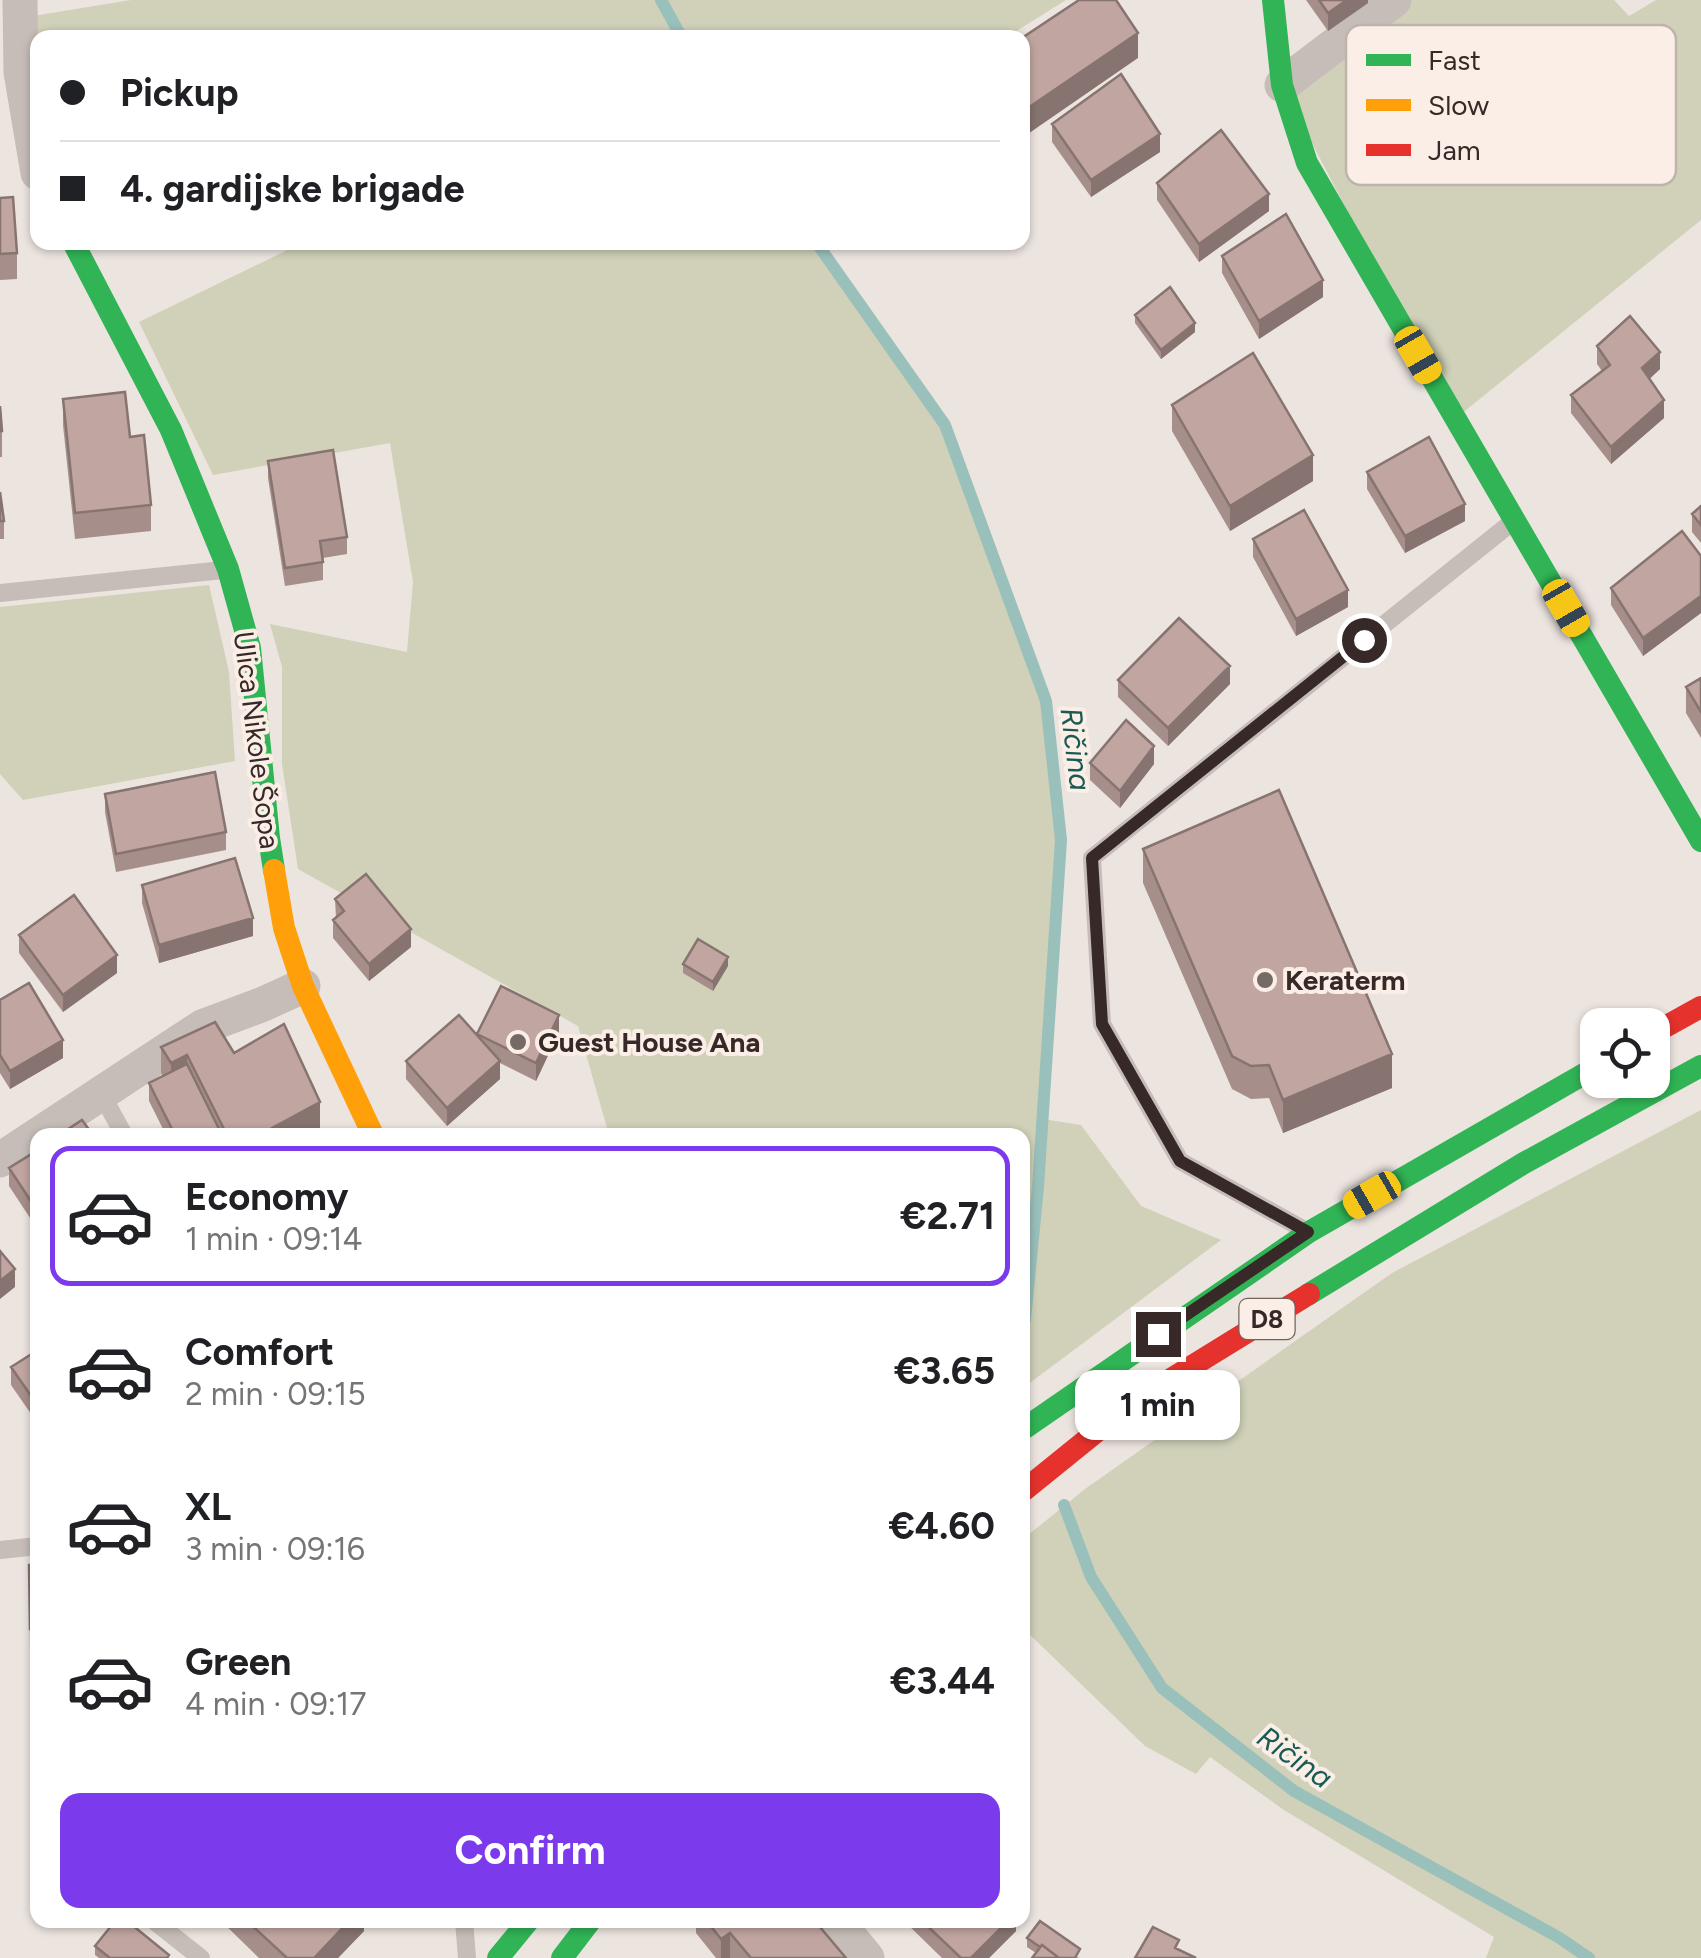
<!DOCTYPE html>
<meta charset="utf-8">
<style>
:root{--surface:#fff;--page:#f6f6f6;--text:#202124;--muted:#757577;--line:#e0e0e0;--accent:#7c3aed}
body{margin:0;font-family:Figtree,sans-serif;background:var(--page);color:var(--text);height:100vh;display:flex;flex-direction:column;font-size:38px;white-space:nowrap}
*{box-sizing:border-box;margin:0}
p{font-size:32px;color:var(--muted)}
.icon{flex:none;width:55px;height:55px;fill:none;stroke:currentColor;stroke-width:2;stroke-linecap:round;stroke-linejoin:round}
.map{position:relative;flex:1;overflow:hidden}
.sheet{position:absolute;left:30px;top:1128px;width:1000px;height:800px;display:flex;flex-direction:column;background:var(--surface);border-radius:20px;box-shadow:0 2px 8px #0004}
.sheet>*{flex:none}
.top-card{position:absolute;left:30px;top:30px;width:1000px;height:220px;border-radius:20px;box-shadow:0 2px 8px #0004;display:grid;align-content:center;height:220px;padding:0 30px;background:var(--surface)}
.tools{position:absolute;left:1580px;top:1008px;display:grid;gap:20px}
.tools a{display:grid;place-items:center;width:90px;height:90px;border-radius:20px;background:var(--surface);box-shadow:0 2px 8px #0004;font-size:50px}
.end{position:absolute;width:45px;height:45px;margin:-22px;border:12px solid #362927;background:#fff;box-shadow:0 0 0 5px #fff}
.from{border-radius:50%}
.bubble{position:absolute;height:70px;border-radius:20px;background:var(--surface);box-shadow:0 2px 8px #0004;font-size:32px;font-weight:700;line-height:70px;text-align:center}
.car{position:absolute;width:30px;height:60px;margin:-30px -15px;border-radius:12px;box-shadow:0 0 8px 2px #0007;background:linear-gradient(#f5c518 24%,#345 0 40%,#f5c518 0 76%,#345 0 86%,#f5c518 0)}
.top-card b{display:flex;align-items:center;gap:35px;height:95px;font-size:38px}
.top-card b+b{border-top:2px solid var(--line)}
.top-card i{width:25px;height:25px;background:var(--text)}
ul{padding:18px 0 0;list-style:none}
li{display:flex;align-items:center;gap:30px;height:140px;margin:0 20px 15px;padding:0 10px;border:5px solid transparent;border-radius:20px}
li div{flex:1}
li b{display:block;font-size:38px}
li em{font-style:normal;font-weight:700}
li.selected{border-color:var(--accent)}
li>.icon{width:90px;height:90px;stroke-width:1.5}
.button{display:flex;gap:20px;margin-top:auto;padding:20px 30px}
.button a{flex:1;height:115px;border-radius:20px;background:var(--accent);color:#fff;font-size:40px;font-weight:700;line-height:115px;text-align:center}
.map>svg:first-child{display:block}
</style>
<div class="map">
<svg width="1701" height="1958" viewBox="0 0 1701 1958">
<rect width="100%" height="100%" fill="#ece4df"/>
<path fill="#d0d1b8" d="M131,0H1066L1005,38H38L33,16Z
M1394,0H1614L1629,16L1656,0H1701V220L1455,419L1282,85Z
M302,243H816L945,425L1046,701L1061,840L1043,1119L1081,1125L1141,1206L1221,1240L1023,1388L1022,1135H609L578,1026L298,869L282,764V667L270,624L407,652L413,582L390,443L213,475L139,322Z
M209,585L229,672L235,761L23,800L0,774V607Z
M1701,1110V1958H1486L1494,1937L1284,1810L1210,1757L1196,1774L1145,1746L1023,1628L1022,1540L1085,1489L1392,1273Z"/>
<g fill="none" stroke-linecap="round" stroke-linejoin="round">
<path stroke="#9ac0bb" stroke-width="12" d="M661,0L682,38
M816,242L945,425L1046,701L1061,840L1038,1187L1025,1320
M1064,1505L1091,1577L1162,1688L1294,1791L1558,1937L1589,1958"/>
<path stroke="#c6bdb8" stroke-width="18" d="M0,593L223,570
M101,1093L124,1135
M1301,1228L1180,1161L1102,1024L1092,858L1511,523
M0,1550L38,1546
M153,1920L201,1958
M464,1920L467,1958"/>
<path stroke="#c6bdb8" stroke-width="35" d="M20,0L21,72L38,173
M1282,85L1394,0
M0,1160L202,1027L261,1005L303,986
M836,1920L867,1958"/>
<path stroke="#30b455" stroke-width="22" d="M1273,0L1282,85L1307,163L1701,841
M73,242L171,430L228,569L250,648L269,838L274,870
M1309,1294L1524,1163L1701,1066
M1022,1430L1309,1232L1598,1066
M498,1958L529,1920
M562,1958L591,1920"/>
<path stroke="#ff9f0a" stroke-width="22" d="M274,870L284,928L303,986L373,1135"/>
<path stroke="#e5322d" stroke-width="22" d="M1652,1034L1701,1007
M1022,1492L1132,1403L1309,1294"/>
</g>
<path fill="#a68e8a" d="M1306,0H1368V3L1328,31Z
M1052,124L1160,152L1091,197L1052,142Z
M1157,183L1269,211L1199,262L1157,200Z
M0,198L17,253V279L0,280Z
M1222,256L1323,297L1259,339L1222,273Z
M1135,315L1195,332L1161,359L1135,323Z
M1597,346L1660,369L1649,379L1664,418L1611,464L1571,413V395L1602,371L1597,364Z
M63,399L130,437L151,505V531L75,539L63,425Z
M1172,405L1313,481L1230,531L1172,431Z
M0,406L2,431V457H0Z
M268,461L347,537V554L323,558V580L285,586L268,478Z
M1367,472L1465,521L1405,553L1367,489Z
M0,492L4,521V539H0Z
M1701,506V543L1692,532V514Z
M1253,539L1348,607L1296,636L1253,557Z
M1701,556V613L1643,656L1611,605V588Z
M1701,678V738L1686,713V687Z
M1118,680L1230,684L1168,746L1118,697Z
M1090,763L1154,764L1120,808L1090,780Z
M105,794L226,832V850L116,872L105,812Z
M1143,849L1392,1088L1283,1133L1269,1098L1251,1099L1232,1089L1143,883Z
M142,885L253,936L159,963L142,903Z
M335,899L411,947L369,981L333,938V920L336,918Z
M19,935L117,973L63,1012L19,953Z
M683,964L728,966L713,991L683,973Z
M0,1000L63,1058L10,1089L0,1073Z
M559,1032L536,1081L500,1063V1079L447,1126L406,1079V1061L477,1035Z
M161,1047L234,1053L320,1128L308,1135H166L149,1101V1083L163,1076L161,1073Z
M38,1150V1230L9,1186V1168Z
M38,1350V1424L11,1385V1367Z
M29,1565H38V1647H30Z
M220,1920H364V1931L338,1958H259Z
M696,1920H823V1932L846,1958H716L696,1933Z
M903,1920H1016V1931L989,1958H942Z
M1027,1938L1080,1958L1036,1953L1027,1947Z
M95,1946L169,1958H99L95,1955Z"/>
<path fill="#877470" d="M1347,0H1368V3L1328,31V13Z
M1138,33V58L1022,138V112Z
M1160,134V152L1091,197V180Z
M1269,194V211L1199,262V244Z
M1323,280V297L1259,339V321Z
M1195,323V332L1161,359V350Z
M1660,352V369L1642,386V368Z
M1664,400V418L1611,464V447Z
M1313,455V481L1230,531V506Z
M1465,504V521L1405,553V536Z
M1348,590V607L1296,636V619Z
M1701,596V613L1643,656V638Z
M1230,666V684L1168,746V728Z
M1154,746V764L1120,808V791Z
M253,918V936L159,963V945Z
M411,929V947L369,981V964Z
M117,955V973L63,1012V995Z
M728,957V966L713,991V982Z
M559,1015V1032L536,1081V1063Z
M63,1040V1058L10,1089V1071Z
M1392,1054V1088L1283,1133V1100Z
M187,1055V1081L171,1089V1063Z
M500,1061V1079L447,1126V1108Z
M320,1102V1128L308,1135H259Z
M15,1269V1287L0,1299V1281Z
M349,1920H364V1931L338,1958H314Z
M813,1920H823V1938Z
M1009,1920H1016V1931L989,1958H971Z
M730,1933V1958H721V1939Z"/>
<path fill="#c1a5a0" stroke="#877470" stroke-width="2.5" d="M1079,0H1116L1138,33L1022,112V38Z
M1319,0H1347L1328,13Z
M1121,74L1160,134L1091,180L1052,124Z
M1221,130L1269,194L1199,244L1157,183Z
M13,197L17,253L0,254V198Z
M1286,214L1323,280L1259,321L1222,256Z
M1170,287L1195,323L1161,350L1135,315Z
M1630,316L1660,352L1642,368L1664,400L1611,447L1571,395L1610,365L1597,346Z
M1253,353L1313,455L1230,506L1172,405Z
M125,392L130,437L144,435L151,505L75,513L63,399Z
M0,406L2,431H0Z
M1429,437L1465,504L1405,536L1367,472Z
M333,450L347,537L320,541L323,562L285,568L268,461Z
M0,492L4,521H0Z
M1701,506V525L1692,514Z
M1304,510L1348,590L1296,619L1253,539Z
M1682,531L1701,556V596L1643,638L1611,588Z
M1179,618L1230,666L1168,728L1118,680Z
M1701,678V712L1686,687Z
M1126,720L1154,746L1120,791L1090,763Z
M215,772L226,832L116,854L105,794Z
M1279,790L1392,1054L1283,1100L1269,1065L1251,1066L1232,1056L1143,849Z
M235,858L253,918L159,945L142,885Z
M366,874L411,929L369,964L333,920L344,911L335,899Z
M74,895L117,955L63,995L19,935Z
M698,939L728,957L713,982L683,964Z
M29,983L63,1040L10,1071L0,1055V1000Z
M501,986L559,1015L536,1063L477,1034Z
M459,1015L500,1061L447,1108L406,1061Z
M215,1022L234,1053L284,1024L320,1102L259,1135H227L187,1055L171,1063L161,1047Z
M187,1064L222,1135H175L149,1083Z
M82,1120L93,1135H59Z
M38,1150V1212L9,1168Z
M0,1251L15,1269L0,1281Z
M38,1350V1406L11,1367Z
M29,1565H38V1629H30Z
M116,1920H126L169,1955L167,1958H110L95,1946Z
M246,1920H350L314,1958H287Z
M706,1920H814L846,1958H751L730,1933L721,1939Z
M921,1920H1009L971,1958H961Z
M1040,1921L1080,1949L1075,1958H1059L1042,1945L1040,1947L1027,1938Z
M1153,1927L1179,1940L1175,1948L1196,1958H1135Z
M1042,1945L1059,1958H1032Z"/>
<g fill="none" stroke-linecap="round" stroke-linejoin="round">
<path stroke="#362927" stroke-width="12" d="M1158,1334L1308,1232L1180,1161L1102,1024L1092,858L1364,640"/>
</g>
<g fill="#766a67" stroke="#faeee6" stroke-width="4">
<circle cx="1265" cy="980" r="10"/>
<circle cx="518" cy="1042" r="10"/>
</g>
<g text-anchor="middle" dominant-baseline="central" stroke-width="8" stroke-linejoin="round" paint-order="stroke">
<rect fill="#faeee6" stroke="#716460" stroke-width="2.5" x="1239.5" y="1299" width="55" height="40" rx="8"/>
<g font-size="25" font-weight="bold" fill="#362927">
<text x="1267" y="1319">D8</text>
</g>
<g font-size="28" fill="#362927" stroke="#faeee6">
<text transform="translate(257 740) rotate(83)">Ulica Nikole Šopa</text>
</g>
<g font-size="28" font-weight="bold" fill="#362927" stroke="#faeee6" text-anchor="start">
<text x="1285" y="980">Keraterm</text>
<text x="538" y="1042">Guest House Ana</text>
</g>
<g font-size="30" font-style="italic" fill="#1a5a54" stroke="#faeee6">
<text transform="translate(1076 749) rotate(83)">Ričina</text>
<text transform="translate(1295 1757) rotate(35)">Ričina</text>
</g>
</g>
<rect x="1346" y="25" width="330" height="160" rx="15" fill="#faeee6" stroke="#bfb3ad" stroke-width="2.5"/>
<rect x="1366" y="54" width="45" height="12" fill="#30b455"/>
<rect x="1366" y="99" width="45" height="12" fill="#ff9f0a"/>
<rect x="1366" y="144" width="45" height="12" fill="#e5322d"/>
<g font-size="28" fill="#362927">
<text x="1428" y="70">Fast</text>
<text x="1428" y="115">Slow</text>
<text x="1428" y="160">Jam</text>
</g>
</svg>
<div class="tools">
<a><svg class="icon" aria-label="locate" viewBox="0 0 24 24"><circle cx="12" cy="12" r="6"/><path d="M12 2v4M12 18v4M2 12h4M18 12h4"/></svg></a>
</div>
<i class="end from" style="left:1364px;top:640px"></i>
<i class="end" style="left:1158px;top:1334px"></i>
<div class="bubble" style="left:1075px;top:1370px;width:165px">1 min</div>
<i class="car" style="left:1418px;top:355px;rotate:150deg"></i>
<i class="car" style="left:1566px;top:608px;rotate:150deg"></i>
<i class="car" style="left:1372px;top:1195px;rotate:240deg"></i>
<div class="top-card">
<b><i class="from"></i>Pickup</b>
<b><i></i>4. gardijske brigade</b>
</div>
<section class="sheet">
<ul>
<li class="selected"><svg class="icon" aria-label="car" viewBox="0 0 24 24"><path d="M5 17H2v-5l4-1 3-4h7l3 4 3 1v5h-3M9 17h6M6 11h13"/><circle cx="7" cy="17" r="2"/><circle cx="17" cy="17" r="2"/></svg><div><b>Economy</b><p>1 min · 09:14</p></div><em>€2.71</em></li>
<li><svg class="icon" aria-label="car" viewBox="0 0 24 24"><path d="M5 17H2v-5l4-1 3-4h7l3 4 3 1v5h-3M9 17h6M6 11h13"/><circle cx="7" cy="17" r="2"/><circle cx="17" cy="17" r="2"/></svg><div><b>Comfort</b><p>2 min · 09:15</p></div><em>€3.65</em></li>
<li><svg class="icon" aria-label="car" viewBox="0 0 24 24"><path d="M5 17H2v-5l4-1 3-4h7l3 4 3 1v5h-3M9 17h6M6 11h13"/><circle cx="7" cy="17" r="2"/><circle cx="17" cy="17" r="2"/></svg><div><b>XL</b><p>3 min · 09:16</p></div><em>€4.60</em></li>
<li><svg class="icon" aria-label="car" viewBox="0 0 24 24"><path d="M5 17H2v-5l4-1 3-4h7l3 4 3 1v5h-3M9 17h6M6 11h13"/><circle cx="7" cy="17" r="2"/><circle cx="17" cy="17" r="2"/></svg><div><b>Green</b><p>4 min · 09:17</p></div><em>€3.44</em></li>
</ul>
<div class="button"><a>Confirm</a></div>
</section>
</div>
